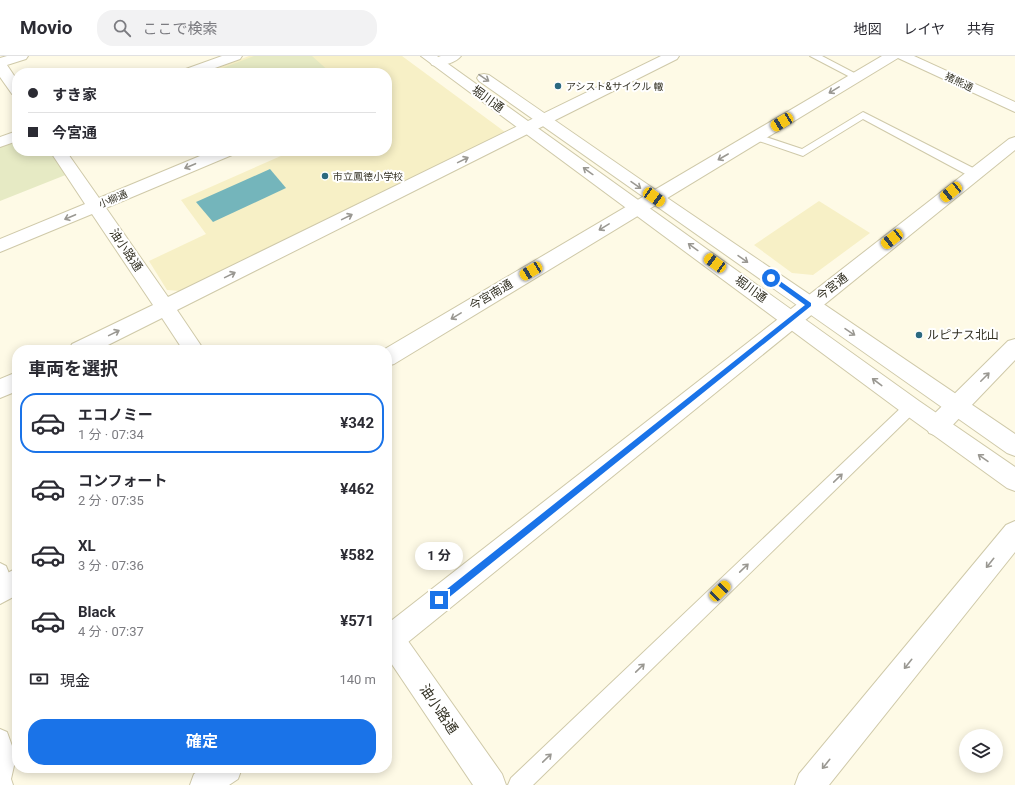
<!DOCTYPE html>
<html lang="ja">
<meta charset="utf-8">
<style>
:root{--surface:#fff;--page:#f2f2f3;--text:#2b2b33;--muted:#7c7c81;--line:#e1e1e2;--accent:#1a73e8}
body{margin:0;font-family:Roboto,"Noto Sans JP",sans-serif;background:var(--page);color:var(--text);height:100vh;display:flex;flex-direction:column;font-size:15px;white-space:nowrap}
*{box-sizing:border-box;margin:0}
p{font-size:13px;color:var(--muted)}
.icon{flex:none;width:22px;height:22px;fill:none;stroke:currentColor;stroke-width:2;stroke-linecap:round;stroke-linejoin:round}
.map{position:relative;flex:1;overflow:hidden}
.details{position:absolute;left:12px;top:289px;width:380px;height:428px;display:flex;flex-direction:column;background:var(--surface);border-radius:16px;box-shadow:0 2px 10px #0003}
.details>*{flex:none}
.guide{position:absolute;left:12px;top:12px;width:380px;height:88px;border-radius:16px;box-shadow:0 2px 10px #0003;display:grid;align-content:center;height:88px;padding:0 16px;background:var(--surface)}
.controls{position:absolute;left:959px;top:673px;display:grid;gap:8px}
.controls a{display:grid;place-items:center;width:44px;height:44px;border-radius:50%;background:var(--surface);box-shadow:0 2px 10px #0003;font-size:20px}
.end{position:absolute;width:18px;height:18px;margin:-9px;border:5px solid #1a73e8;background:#fff;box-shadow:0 0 0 2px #fff}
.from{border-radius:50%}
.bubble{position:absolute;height:28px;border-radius:14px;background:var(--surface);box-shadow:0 2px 10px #0003;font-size:13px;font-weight:700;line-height:28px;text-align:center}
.car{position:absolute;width:12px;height:24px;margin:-12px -6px;border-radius:5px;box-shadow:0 0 3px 1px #0007;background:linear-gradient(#f5c518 24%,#345 0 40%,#f5c518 0 76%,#345 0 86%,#f5c518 0)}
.guide b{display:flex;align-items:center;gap:14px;height:38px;font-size:15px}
.guide b+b{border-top:1px solid var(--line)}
.guide i{width:10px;height:10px;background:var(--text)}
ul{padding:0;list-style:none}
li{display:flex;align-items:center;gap:12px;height:60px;margin:0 8px 6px;padding:0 8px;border:2px solid transparent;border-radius:16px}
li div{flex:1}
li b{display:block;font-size:15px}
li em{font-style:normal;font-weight:700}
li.on{border-color:var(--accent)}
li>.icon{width:36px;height:36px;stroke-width:1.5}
h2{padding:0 16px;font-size:18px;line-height:48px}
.pay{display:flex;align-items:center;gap:10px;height:44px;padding:0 16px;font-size:15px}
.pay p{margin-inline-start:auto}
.primary-button{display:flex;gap:8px;margin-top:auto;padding:8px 16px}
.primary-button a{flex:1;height:46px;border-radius:16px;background:var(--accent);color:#fff;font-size:16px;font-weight:700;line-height:46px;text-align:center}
header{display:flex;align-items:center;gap:24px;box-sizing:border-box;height:56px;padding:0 20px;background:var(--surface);border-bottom:1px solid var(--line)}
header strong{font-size:19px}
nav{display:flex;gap:22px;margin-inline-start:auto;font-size:14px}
.search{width:280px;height:36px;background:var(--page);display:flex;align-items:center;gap:10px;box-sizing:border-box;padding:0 14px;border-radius:16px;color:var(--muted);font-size:15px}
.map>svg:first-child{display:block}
</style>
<header>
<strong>Movio</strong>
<div class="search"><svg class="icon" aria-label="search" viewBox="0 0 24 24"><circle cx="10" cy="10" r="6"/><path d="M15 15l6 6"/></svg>ここで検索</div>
<nav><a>地図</a><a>レイヤ</a><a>共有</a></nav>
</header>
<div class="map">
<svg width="1015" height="729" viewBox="0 0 1015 729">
<rect width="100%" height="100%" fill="#fefae6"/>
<path fill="#f7f0c6" d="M249,0H402L505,76L180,235L167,234L149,205L206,178L181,144L290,96L289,95H387V17H212L215,13Z
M819,145L870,177L813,219L792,217L754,189Z"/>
<path fill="#e6eac4" d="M254,0H312L331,17H215L220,13Z
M17,82V95H53L68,118L0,145V89Z"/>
<path fill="#74b5bb" d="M270,113L286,132L213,166L196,146Z"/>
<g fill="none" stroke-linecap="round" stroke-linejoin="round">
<defs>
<path id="service" d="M810,0H822L862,21L857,24L854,23Z
M863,56L979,115L981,118L979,121H971L863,63L803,100L753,83L752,81L757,78L802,93Z
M911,345L916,347L918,351L916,355L533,729H508L511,722L906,347Z
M0,507L6,510L15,532L12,538L6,541L0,538Z
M0,673L7,676L16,701L11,723L13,729H0Z"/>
<path id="minor" d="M7,0H28L26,3L7,9L17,24V39L12,38L0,21V2Z
M222,0H242L240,3L201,17H181L183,14Z
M441,0H461C456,7 440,11 432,9L430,6L432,3Z
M661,0H679L677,3L177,254L204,294H183L162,262L98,294H69L72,288L153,249L92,158L0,196V183L85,148L50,95H66L99,142L212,95H234L232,99L106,152L168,241Z
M882,0H914L1015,46V56L898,2L394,308L387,310V294H383Z
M17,75V85L0,91V81Z
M1015,283V304L945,377L937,380L929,377L926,370L929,363L1008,285Z
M17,316V335L0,342V323Z
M1015,465V496L829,729H795L799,718L1006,469Z
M17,512V539L0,548V521Z
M387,564L396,568L502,718L506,729H473L387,601Z"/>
<path id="tertiary" d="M1015,81V94L397,595L387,598V568L1009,83Z
M203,712H242L238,723L229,729H190L194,718Z"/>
<path id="primary" d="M421,0H437L919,345L1015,411V435L1007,432L903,357Z
M484,18L489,19L660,137L1015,378V400L1007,397L479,25L477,22L479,19Z"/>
</defs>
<use href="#service" stroke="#cfc9a9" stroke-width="2"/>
<use href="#minor" stroke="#cfc9a9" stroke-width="2"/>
<use href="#tertiary" stroke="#cfc9a9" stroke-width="2"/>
<use href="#primary" stroke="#cfc9a9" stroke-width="2"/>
<use href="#service" fill="#fff" fill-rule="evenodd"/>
<use href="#minor" fill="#fff" fill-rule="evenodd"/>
<use href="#tertiary" fill="#fff" fill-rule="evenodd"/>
<use href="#primary" fill="#fff" fill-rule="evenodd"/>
</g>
<defs><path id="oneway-shaft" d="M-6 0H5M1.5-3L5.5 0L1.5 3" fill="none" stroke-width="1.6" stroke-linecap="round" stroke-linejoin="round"/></defs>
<g stroke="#9a9892">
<use href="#oneway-shaft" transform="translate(484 22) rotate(34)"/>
<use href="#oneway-shaft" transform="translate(834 34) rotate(149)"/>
<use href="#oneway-shaft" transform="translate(723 101) rotate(150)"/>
<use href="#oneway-shaft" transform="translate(463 104) rotate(-26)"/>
<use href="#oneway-shaft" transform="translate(190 110) rotate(157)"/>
<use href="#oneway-shaft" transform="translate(588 115) rotate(-144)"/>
<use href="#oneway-shaft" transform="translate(636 129) rotate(35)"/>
<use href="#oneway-shaft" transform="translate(70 161) rotate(157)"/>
<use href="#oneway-shaft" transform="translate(347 161) rotate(-26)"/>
<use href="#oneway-shaft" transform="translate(604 171) rotate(149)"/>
<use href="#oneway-shaft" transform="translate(693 191) rotate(-144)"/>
<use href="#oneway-shaft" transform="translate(743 203) rotate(35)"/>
<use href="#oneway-shaft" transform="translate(230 219) rotate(-26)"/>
<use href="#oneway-shaft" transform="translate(456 260) rotate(149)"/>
<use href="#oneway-shaft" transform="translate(850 276) rotate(34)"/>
<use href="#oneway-shaft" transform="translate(114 277) rotate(-26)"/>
<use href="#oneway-shaft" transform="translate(985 321) rotate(-45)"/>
<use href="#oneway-shaft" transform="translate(877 326) rotate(-143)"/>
<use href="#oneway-shaft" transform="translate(983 402) rotate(-145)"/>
<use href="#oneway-shaft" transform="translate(838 422) rotate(-44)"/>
<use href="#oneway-shaft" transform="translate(990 507) rotate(129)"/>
<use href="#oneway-shaft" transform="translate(744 512) rotate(-44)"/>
<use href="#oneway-shaft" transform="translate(908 608) rotate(129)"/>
<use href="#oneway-shaft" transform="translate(640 612) rotate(-44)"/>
<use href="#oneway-shaft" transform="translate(547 702) rotate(-44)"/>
<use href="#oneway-shaft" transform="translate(826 708) rotate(129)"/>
</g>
<path fill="#1a73e8" d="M769,220H773L811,247V250L442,547H437V541L805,249L769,223Z"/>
<g fill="#2c697f" stroke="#fff" stroke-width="1.5">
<circle cx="558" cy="30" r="4"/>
<circle cx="325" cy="120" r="4"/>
<circle cx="919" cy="279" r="4"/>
</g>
<g text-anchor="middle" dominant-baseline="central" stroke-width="4" stroke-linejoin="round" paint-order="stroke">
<g font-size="10" fill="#343225" stroke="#fff">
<text transform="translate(959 26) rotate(25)">猪熊通</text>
<text transform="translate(113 143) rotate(-23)">小柳通</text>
</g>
<g font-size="10" fill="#343225" stroke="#fff" text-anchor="start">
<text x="566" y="30">アシスト&amp;サイクル 轍</text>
<text x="333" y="120">市立鳳徳小学校</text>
</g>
<g font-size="12" fill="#343225" stroke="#fff">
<text transform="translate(488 43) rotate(36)">堀川通</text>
<text transform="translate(126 194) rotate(56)">油小路通</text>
<text transform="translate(832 231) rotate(-38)">今宮通</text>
<text transform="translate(751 233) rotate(36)">堀川通</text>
<text transform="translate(491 239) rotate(-31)">今宮南通</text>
</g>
<g font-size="12" fill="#343225" stroke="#fff" text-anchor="start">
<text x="927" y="279">ルピナス北山</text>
</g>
<g font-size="14" fill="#343225" stroke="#fff">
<text transform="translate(439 653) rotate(56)">油小路通</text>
</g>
</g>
</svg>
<div class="controls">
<a><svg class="icon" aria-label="layers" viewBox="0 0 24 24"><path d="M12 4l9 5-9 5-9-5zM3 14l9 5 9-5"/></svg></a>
</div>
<i class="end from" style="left:771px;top:222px"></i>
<i class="end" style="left:439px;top:544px"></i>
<div class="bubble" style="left:415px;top:486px;width:48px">1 分</div>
<i class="car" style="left:782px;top:66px;rotate:239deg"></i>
<i class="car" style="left:951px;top:136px;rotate:231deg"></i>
<i class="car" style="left:654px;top:141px;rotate:125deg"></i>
<i class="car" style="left:892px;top:183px;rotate:232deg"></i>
<i class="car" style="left:715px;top:207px;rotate:306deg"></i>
<i class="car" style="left:531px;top:215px;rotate:239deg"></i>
<i class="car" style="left:720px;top:535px;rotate:46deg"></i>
<div class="guide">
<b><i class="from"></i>すき家</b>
<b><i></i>今宮通</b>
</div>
<section class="details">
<h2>車両を選択</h2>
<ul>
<li class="on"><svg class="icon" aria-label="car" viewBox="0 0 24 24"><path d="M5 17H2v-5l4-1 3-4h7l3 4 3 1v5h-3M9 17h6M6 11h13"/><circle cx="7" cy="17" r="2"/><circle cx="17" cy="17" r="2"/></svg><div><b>エコノミー</b><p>1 分 · 07:34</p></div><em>¥342</em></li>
<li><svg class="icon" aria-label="car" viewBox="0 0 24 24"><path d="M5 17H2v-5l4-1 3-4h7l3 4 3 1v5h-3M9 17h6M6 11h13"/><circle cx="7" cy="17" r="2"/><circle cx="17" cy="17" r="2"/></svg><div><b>コンフォート</b><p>2 分 · 07:35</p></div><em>¥462</em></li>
<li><svg class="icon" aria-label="car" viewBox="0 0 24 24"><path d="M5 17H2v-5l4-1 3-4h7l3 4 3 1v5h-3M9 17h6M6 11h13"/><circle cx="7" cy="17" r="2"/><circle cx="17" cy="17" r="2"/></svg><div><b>XL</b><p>3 分 · 07:36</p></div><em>¥582</em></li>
<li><svg class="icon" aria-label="car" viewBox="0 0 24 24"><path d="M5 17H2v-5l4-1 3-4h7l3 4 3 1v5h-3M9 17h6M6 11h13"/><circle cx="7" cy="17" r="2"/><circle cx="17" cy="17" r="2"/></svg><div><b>Black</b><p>4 分 · 07:37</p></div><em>¥571</em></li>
</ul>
<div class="pay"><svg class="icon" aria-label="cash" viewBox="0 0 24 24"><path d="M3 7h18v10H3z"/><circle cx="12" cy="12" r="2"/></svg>現金<p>140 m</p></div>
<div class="primary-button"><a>確定</a></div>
</section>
</div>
